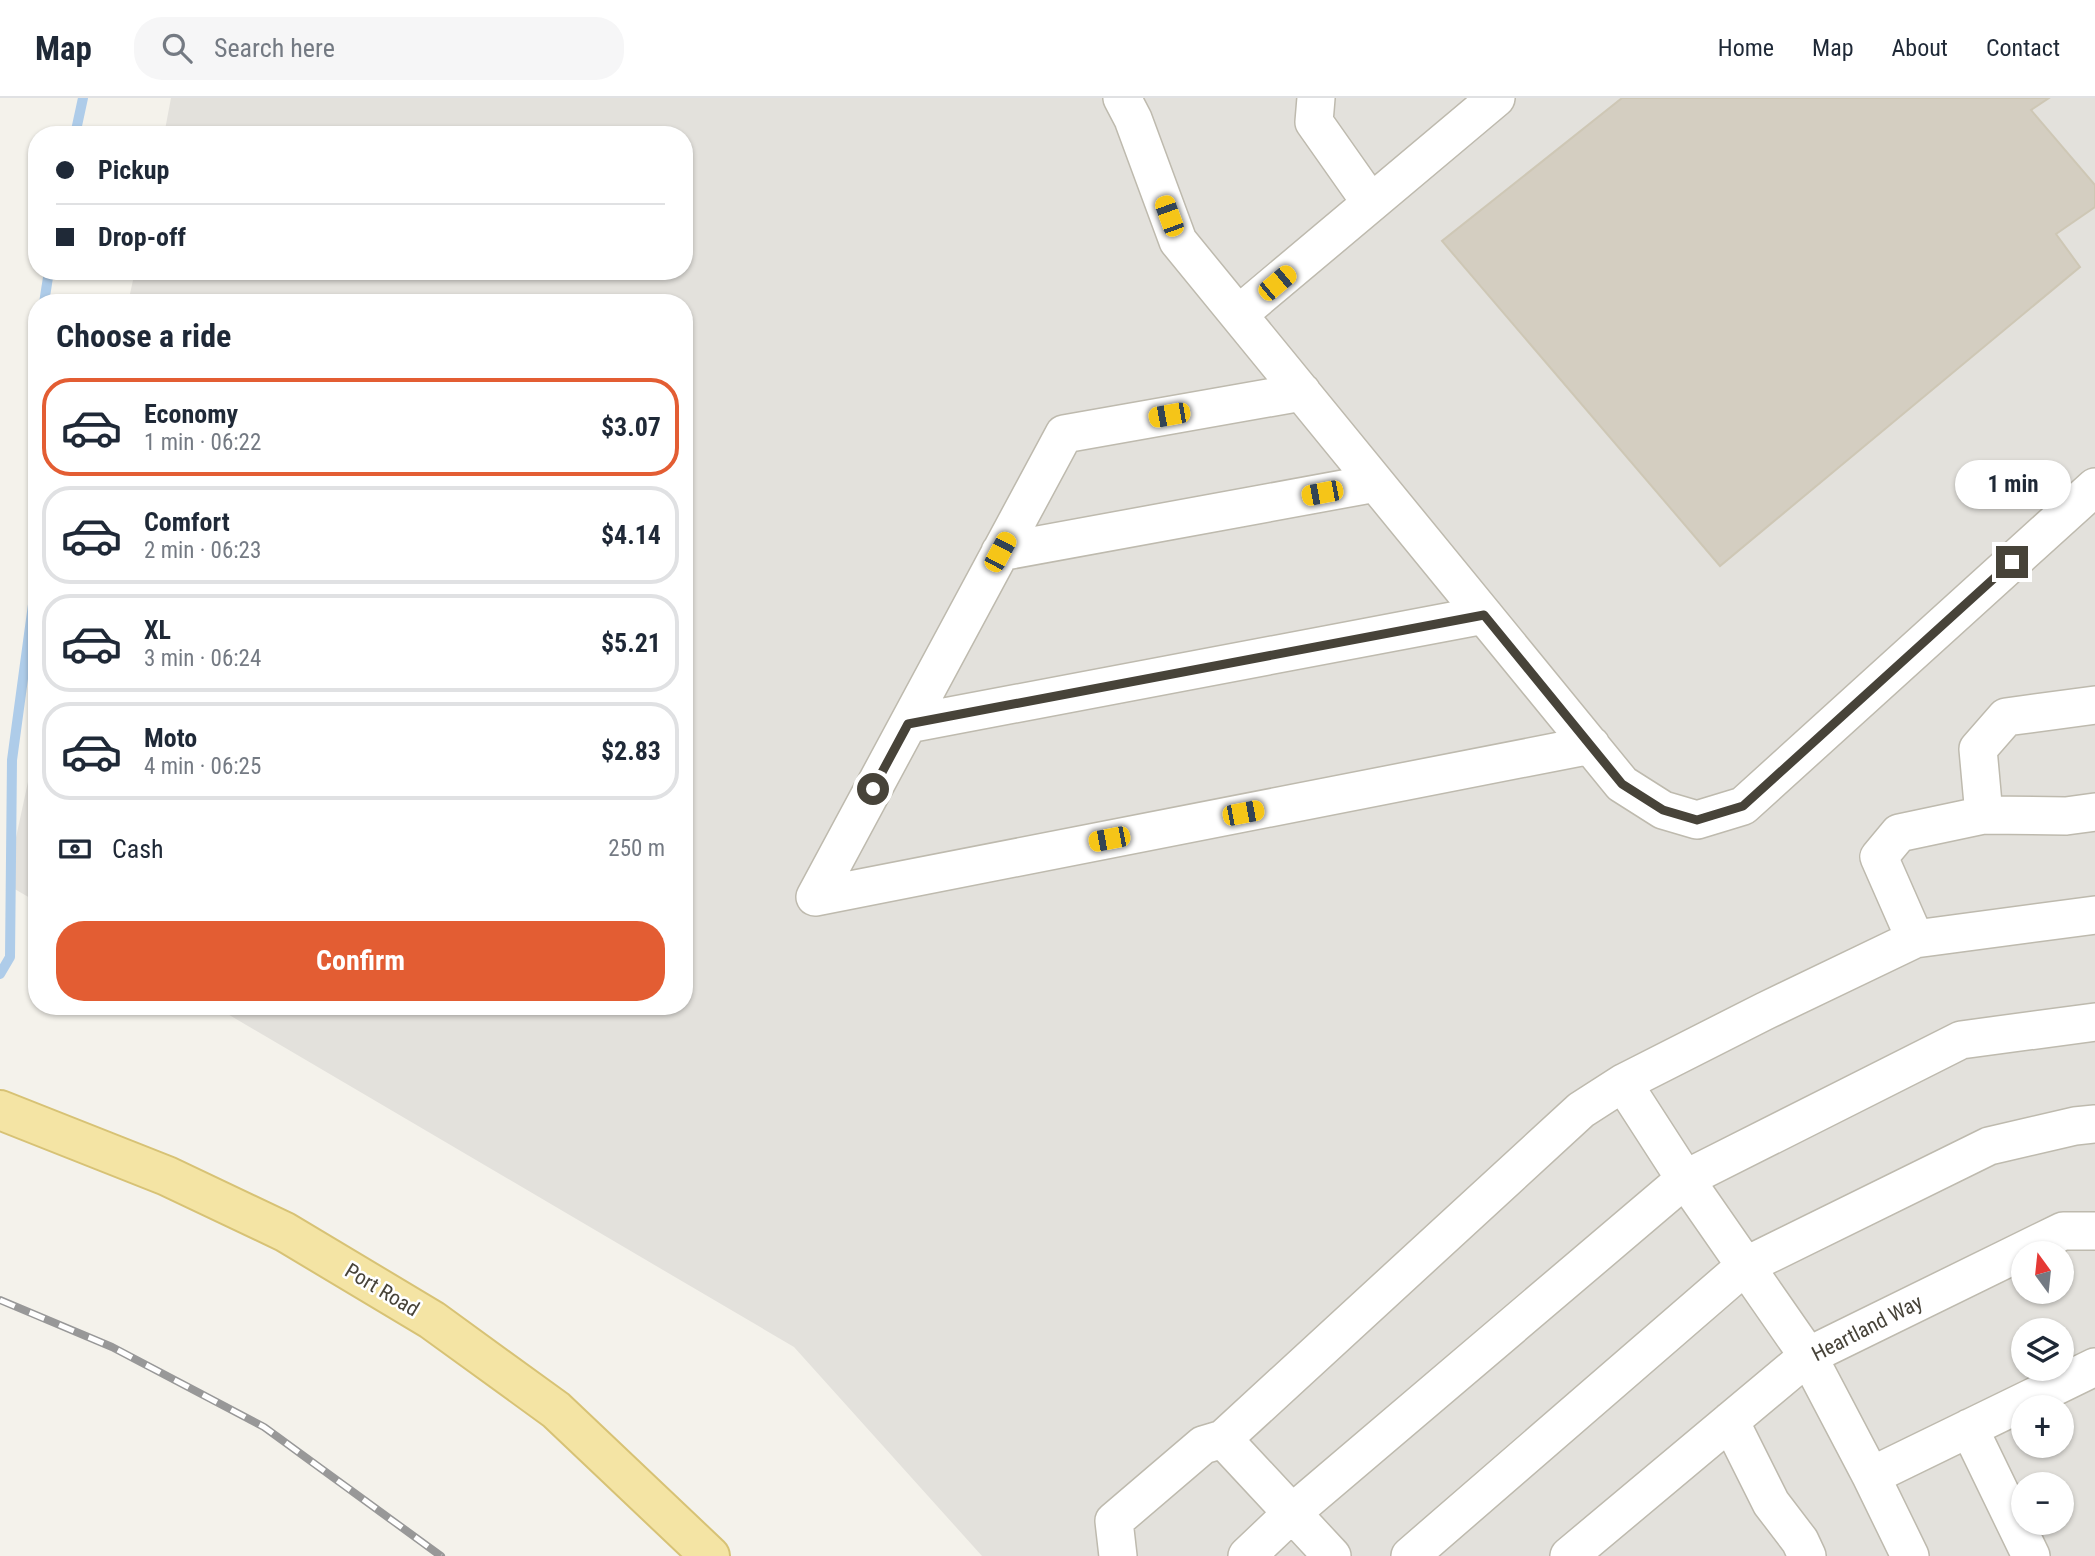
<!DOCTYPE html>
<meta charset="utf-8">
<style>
:root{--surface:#fff;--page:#f6f6f7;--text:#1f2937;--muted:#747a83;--line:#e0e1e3;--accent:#e35d33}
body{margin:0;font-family:"Roboto Condensed",sans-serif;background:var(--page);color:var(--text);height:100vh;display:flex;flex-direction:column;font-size:26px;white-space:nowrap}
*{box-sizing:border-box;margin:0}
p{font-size:23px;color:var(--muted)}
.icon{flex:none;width:38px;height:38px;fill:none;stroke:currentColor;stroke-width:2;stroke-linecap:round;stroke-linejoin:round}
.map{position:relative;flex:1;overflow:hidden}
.panel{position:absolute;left:28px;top:196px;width:665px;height:721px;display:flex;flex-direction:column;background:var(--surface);border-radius:28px;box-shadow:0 2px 5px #0004}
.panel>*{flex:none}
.hud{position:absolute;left:28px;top:28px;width:665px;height:154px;border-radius:28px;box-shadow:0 2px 5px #0004;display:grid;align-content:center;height:154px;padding:0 28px;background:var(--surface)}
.needle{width:46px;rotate:345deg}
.tools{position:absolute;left:2011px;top:1143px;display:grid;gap:14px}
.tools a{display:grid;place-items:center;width:63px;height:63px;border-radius:50%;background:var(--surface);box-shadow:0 2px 5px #0004;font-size:35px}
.end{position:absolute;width:32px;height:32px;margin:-16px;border:9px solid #474339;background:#fff;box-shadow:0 0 0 4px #fff}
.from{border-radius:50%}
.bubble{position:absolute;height:49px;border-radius:24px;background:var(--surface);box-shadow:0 2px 5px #0004;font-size:23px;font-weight:700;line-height:49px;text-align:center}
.car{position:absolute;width:21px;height:42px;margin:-21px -10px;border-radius:9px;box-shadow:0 0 5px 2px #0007;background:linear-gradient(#f5c518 24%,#345 0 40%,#f5c518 0 76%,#345 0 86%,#f5c518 0)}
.hud b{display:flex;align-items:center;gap:24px;height:66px;font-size:26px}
.hud b+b{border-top:2px solid var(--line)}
.hud i{width:18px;height:18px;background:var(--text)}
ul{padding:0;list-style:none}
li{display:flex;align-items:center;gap:21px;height:98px;margin:0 14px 10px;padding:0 14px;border:4px solid var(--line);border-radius:28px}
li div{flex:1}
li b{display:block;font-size:26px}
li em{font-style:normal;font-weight:700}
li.current{border-color:var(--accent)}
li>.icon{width:63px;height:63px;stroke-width:1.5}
h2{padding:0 28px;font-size:32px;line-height:84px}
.pay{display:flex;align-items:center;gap:18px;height:77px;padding:0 28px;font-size:26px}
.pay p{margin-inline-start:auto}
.primary-button{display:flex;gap:14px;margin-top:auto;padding:14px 28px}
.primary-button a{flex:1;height:80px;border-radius:28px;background:var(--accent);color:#fff;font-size:28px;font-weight:700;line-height:80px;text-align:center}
header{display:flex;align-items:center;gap:42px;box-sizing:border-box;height:98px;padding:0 35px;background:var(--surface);border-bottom:2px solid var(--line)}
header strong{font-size:33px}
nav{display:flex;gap:38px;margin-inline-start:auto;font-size:24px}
.search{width:490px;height:63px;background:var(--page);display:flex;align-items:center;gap:18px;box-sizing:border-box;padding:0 24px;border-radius:28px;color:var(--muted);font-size:26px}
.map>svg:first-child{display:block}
</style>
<header>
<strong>Map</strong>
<div class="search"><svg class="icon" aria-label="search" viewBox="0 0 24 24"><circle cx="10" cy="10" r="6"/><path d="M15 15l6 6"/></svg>Search here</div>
<nav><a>Home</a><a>Map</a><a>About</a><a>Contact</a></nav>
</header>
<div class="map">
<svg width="2095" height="1458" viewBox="0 0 2095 1458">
<rect width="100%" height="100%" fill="#f4f2eb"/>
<path fill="#e3e1dc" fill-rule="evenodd" d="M171,0H2095V1458H982L794,1249L214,908H684V205H128L135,173H684V37H164ZM2023,1155H2062V1194H2023ZM2023,1232H2062V1270H2023ZM2023,1309H2062V1348H2023ZM2023,1386H2062V1424H2023Z
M37,642V804L6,786Z"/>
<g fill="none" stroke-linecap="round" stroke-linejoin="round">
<path stroke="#aecce9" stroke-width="10" d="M75,37L83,0
M44,205L49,173
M0,876L10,859L12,662L37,477"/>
</g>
<path fill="#d4cec1" stroke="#cec7b5" stroke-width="2" d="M1622,0H2049L2031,12L2095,87V109L2056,136L2080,169L1720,468L1442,143Z"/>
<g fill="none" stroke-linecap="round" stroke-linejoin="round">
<defs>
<path id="minor" d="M1122,0L1133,21L1178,143L1622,686L1663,712L1697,722L1743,708L2095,389
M1316,0L1314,24L1371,105
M1239,216L1496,0
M1302,294L1064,336L815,799L1591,647
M1000,454L1376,385
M908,626L1484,517
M1984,717L2066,718L2095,714
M1915,841L1879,759L1899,735L1984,717L1978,651L2006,619L2095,607
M1623,985L1685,1081L1808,1258L1871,1378L1910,1458
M1730,1323L1771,1405L1800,1443L1807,1458
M1969,1330L2031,1458
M1223,1341L1332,1458
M1871,1378L2095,1269
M1118,1458L1114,1423L1203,1347L1223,1341L1581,1012L1623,985L1765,913L1915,841L2095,817
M1247,1458L1292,1415L1685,1081L1961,942L2095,924
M1410,1458L1745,1168L1989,1048L2075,1028L2095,1026
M1569,1458L1808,1258L2063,1133H2095"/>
<path id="major" d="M0,1012L167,1078L285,1134L432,1222L556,1312L710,1458"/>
</defs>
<use href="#minor" stroke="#bebaae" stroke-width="40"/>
<use href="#major" stroke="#d7c275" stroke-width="42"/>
<use href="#minor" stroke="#fff" stroke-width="37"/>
<use href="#major" stroke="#f4e4a4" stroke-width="38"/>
<defs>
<path id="rail" d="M0,1202L112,1249L264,1329L441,1458"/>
</defs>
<use href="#rail" stroke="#989898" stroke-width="8"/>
<use href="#rail" stroke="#fff" stroke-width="5" stroke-dasharray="16" stroke-linecap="butt"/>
</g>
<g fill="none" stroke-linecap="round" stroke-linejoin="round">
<path stroke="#474339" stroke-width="9" d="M873,691L908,626L1484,517L1622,686L1663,712L1697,722L1743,708L2012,464"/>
</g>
<g text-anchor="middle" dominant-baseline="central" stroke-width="5" stroke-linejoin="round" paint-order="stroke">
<g font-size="21" fill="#474339" stroke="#fff">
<text transform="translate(382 1192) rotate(31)">Port Road</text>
<text transform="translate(1867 1230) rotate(-27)">Heartland Way</text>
</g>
</g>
</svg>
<div class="tools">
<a><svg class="needle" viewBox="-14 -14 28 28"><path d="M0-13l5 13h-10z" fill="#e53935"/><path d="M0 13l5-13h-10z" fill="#747a83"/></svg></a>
<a><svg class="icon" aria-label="layers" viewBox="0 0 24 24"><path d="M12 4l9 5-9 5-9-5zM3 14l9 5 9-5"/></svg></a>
<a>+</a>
<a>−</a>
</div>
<i class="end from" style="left:873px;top:691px"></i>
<i class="end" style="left:2012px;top:464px"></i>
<div class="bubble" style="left:1955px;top:362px;width:116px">1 min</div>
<i class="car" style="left:1169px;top:118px;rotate:340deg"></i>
<i class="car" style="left:1277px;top:185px;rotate:50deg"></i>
<i class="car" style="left:1169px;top:317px;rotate:260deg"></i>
<i class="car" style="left:1322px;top:395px;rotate:259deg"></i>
<i class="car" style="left:1000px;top:454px;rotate:28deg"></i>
<i class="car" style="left:1243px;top:715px;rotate:79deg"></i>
<i class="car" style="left:1109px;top:741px;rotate:259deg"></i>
<div class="hud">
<b><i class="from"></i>Pickup</b>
<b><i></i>Drop-off</b>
</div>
<section class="panel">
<h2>Choose a ride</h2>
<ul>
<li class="current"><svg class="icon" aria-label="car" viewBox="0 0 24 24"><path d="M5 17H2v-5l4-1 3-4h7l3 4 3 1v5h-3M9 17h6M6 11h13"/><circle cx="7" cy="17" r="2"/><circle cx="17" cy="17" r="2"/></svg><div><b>Economy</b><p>1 min · 06:22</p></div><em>$3.07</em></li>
<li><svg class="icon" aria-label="car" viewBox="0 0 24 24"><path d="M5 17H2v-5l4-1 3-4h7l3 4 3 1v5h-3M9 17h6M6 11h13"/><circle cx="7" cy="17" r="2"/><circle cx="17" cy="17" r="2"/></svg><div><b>Comfort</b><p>2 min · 06:23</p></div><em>$4.14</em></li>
<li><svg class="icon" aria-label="car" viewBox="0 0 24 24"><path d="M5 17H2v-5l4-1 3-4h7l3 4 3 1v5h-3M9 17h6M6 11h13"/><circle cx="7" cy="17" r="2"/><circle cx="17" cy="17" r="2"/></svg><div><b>XL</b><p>3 min · 06:24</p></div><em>$5.21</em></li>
<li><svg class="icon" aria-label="car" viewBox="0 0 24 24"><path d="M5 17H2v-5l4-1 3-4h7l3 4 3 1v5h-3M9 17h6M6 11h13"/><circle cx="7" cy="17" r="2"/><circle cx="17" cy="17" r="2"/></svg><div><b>Moto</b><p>4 min · 06:25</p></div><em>$2.83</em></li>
</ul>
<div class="pay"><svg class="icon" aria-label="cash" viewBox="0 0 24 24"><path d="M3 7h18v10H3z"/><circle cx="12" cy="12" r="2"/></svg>Cash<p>250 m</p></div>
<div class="primary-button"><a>Confirm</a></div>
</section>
</div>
